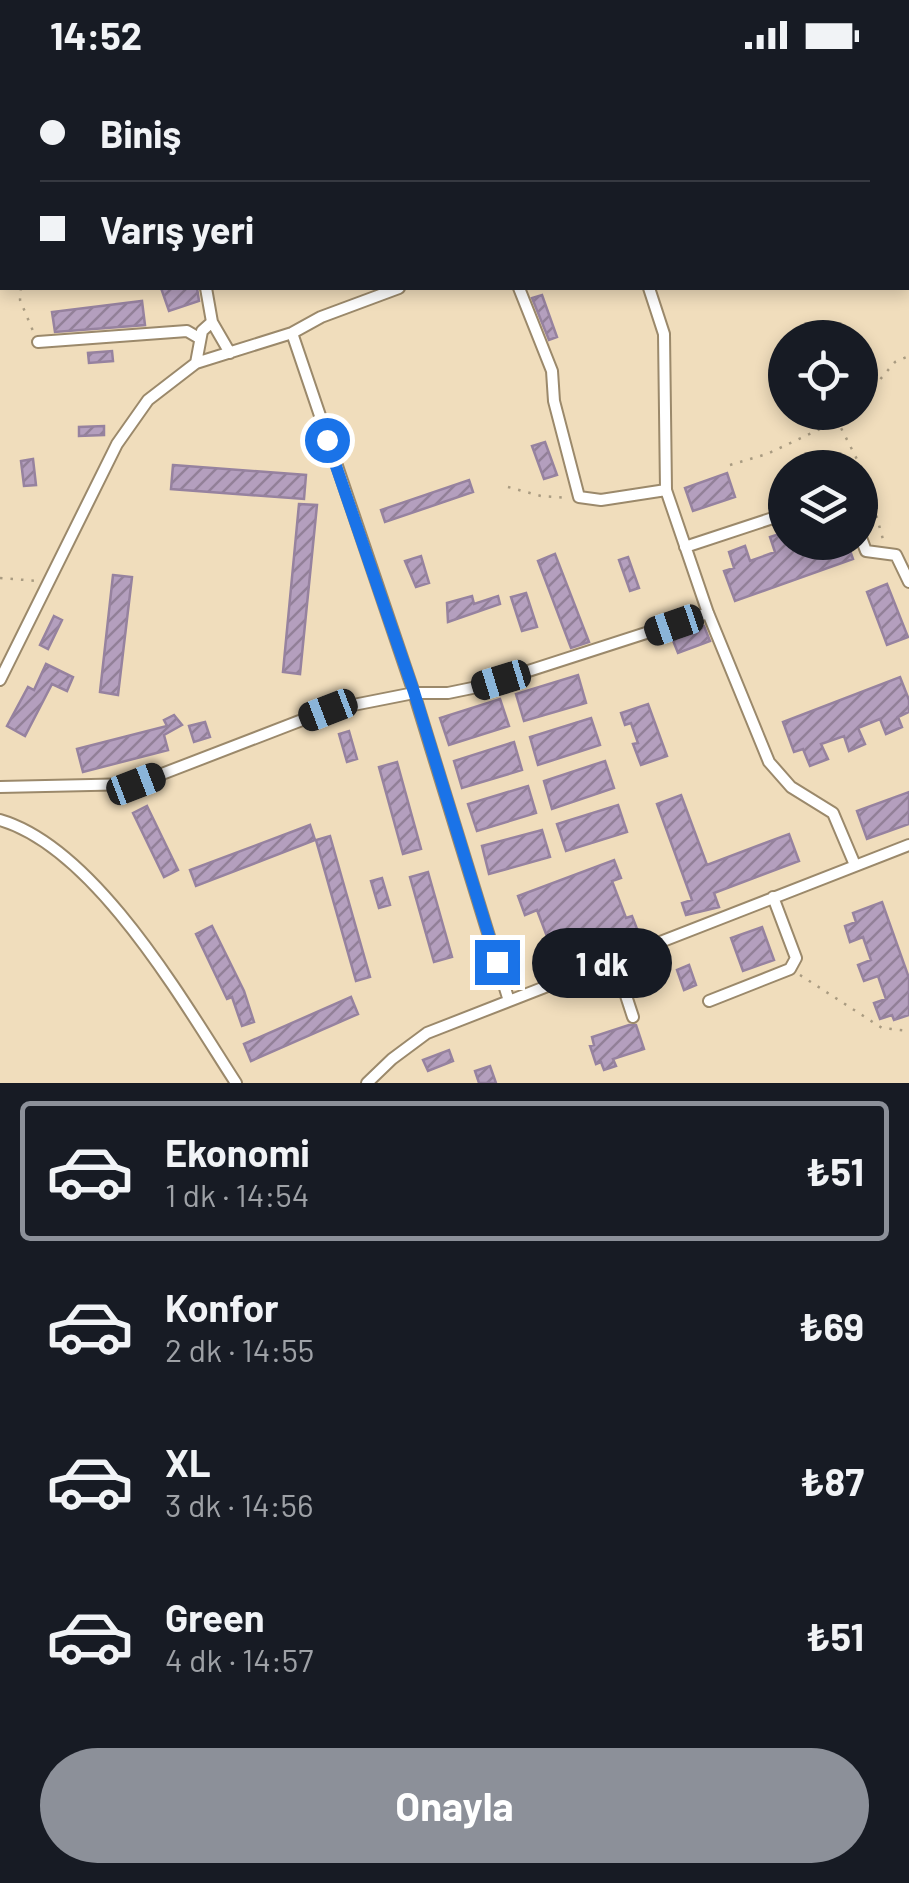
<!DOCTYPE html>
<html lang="tr">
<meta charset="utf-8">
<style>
:root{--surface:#171b24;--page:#242831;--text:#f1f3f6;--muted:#9ea1a6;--line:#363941;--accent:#8c9099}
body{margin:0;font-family:Barlow,sans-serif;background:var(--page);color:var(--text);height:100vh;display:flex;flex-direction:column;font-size:38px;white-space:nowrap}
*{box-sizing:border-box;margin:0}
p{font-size:32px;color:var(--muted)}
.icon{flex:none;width:55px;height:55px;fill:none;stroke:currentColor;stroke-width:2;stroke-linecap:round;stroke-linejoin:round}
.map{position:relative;height:1013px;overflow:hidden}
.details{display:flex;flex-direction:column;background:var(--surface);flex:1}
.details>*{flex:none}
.hud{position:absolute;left:0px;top:0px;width:910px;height:220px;box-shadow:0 5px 15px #0003;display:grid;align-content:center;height:220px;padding:0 40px;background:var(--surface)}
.controls{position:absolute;left:768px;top:250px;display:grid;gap:20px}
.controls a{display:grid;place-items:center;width:110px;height:110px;border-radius:50%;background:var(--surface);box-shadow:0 5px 15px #0003;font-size:50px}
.end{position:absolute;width:45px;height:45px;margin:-22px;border:12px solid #1a73e8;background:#fff;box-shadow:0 0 0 5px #fff}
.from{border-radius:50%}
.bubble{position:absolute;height:70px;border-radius:35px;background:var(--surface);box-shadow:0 5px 15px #0003;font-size:32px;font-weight:700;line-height:70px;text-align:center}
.car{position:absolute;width:30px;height:60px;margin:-30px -15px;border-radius:12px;box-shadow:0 0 8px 2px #0007;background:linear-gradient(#222 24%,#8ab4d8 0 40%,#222 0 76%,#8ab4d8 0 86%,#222 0)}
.hud b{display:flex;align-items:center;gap:35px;height:95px;font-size:38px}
.hud b+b{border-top:2px solid var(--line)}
.hud i{width:25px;height:25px;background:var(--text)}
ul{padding:18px 0 0;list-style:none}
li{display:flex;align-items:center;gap:30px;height:140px;margin:0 20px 15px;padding:0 20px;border:5px solid transparent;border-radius:10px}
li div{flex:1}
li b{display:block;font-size:38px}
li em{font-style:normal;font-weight:700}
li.current{border-color:var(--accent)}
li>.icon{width:90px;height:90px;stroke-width:1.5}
.primary-button{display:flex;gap:20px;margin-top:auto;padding:20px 40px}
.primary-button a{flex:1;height:115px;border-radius:60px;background:var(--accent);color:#fff;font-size:40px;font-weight:700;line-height:115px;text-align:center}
.status{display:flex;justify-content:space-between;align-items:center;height:70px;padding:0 50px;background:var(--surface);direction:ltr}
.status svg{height:28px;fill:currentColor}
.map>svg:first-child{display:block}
</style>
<div class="status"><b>14:52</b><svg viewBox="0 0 49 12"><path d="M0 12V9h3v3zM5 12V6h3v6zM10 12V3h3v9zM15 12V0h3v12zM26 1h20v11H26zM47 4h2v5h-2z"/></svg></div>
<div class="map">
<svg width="909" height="1013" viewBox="0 0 909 1013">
<defs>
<pattern id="building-hatch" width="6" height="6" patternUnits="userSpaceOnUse" patternTransform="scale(2.5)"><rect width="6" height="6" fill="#b49fbe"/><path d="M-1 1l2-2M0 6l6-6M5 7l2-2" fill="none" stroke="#928098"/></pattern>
</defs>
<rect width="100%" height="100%" fill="#f0ddbc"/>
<path fill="url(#building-hatch)" stroke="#96829f" stroke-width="2.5" d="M161,218H197L199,231L169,241Z
M542,225L557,267L549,270L532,228Z
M142,231L145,255L55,262L52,242Z
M112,281L113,291L89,293L88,283Z
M104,356V365L79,366V357Z
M545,372L557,405L544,409L532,376Z
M33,389L36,415L24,416L21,391Z
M173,395L306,405L304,429L171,419Z
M727,403L735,427L693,441L685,418Z
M469,410L473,422L385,452L381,440Z
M299,434L317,435L300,604L283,602Z
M785,462V472L790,476L799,472H847L853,489L735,531L724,501L734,498L729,482L745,476L750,491L775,482L770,467Z
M555,484L589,572L571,578L538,491Z
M421,486L429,513L416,517L405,491Z
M628,487L639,518L630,521L619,490Z
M113,505L132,507L118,625L100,622Z
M887,514L908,567L887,575L867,522Z
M526,523L537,557L522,561L511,527Z
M472,526L474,534L498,526L500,534L448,552L447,533Z
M54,546L62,550L48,579L40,575Z
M704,556L710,571L678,583L672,568Z
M46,594L73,607L67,621L52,614L25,666L7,656L28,617L34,620Z
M578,605L586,633L524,651L516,624Z
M900,607L909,630V642L898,647L902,657L886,664L880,649L858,658L865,674L849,681L844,666L821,674L828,689L810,696L803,679L794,682L783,652Z
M500,629L509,656L449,675L440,648Z
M648,634L667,686L641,695L633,674L638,673L631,653L625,655L621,643Z
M174,645L182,655L164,665L168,680L83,702L77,679L167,656L164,650Z
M591,648L600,675L538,695L530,667Z
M205,652L210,667L194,672L189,656Z
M349,661L357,689L347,692L339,664Z
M514,672L522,700L462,718L454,691Z
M605,691L614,718L552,739L544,711Z
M397,692L421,779L403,784L379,697Z
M528,716L536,743L477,761L468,734Z
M909,722V754L867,769L857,741Z
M681,725L707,795L789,764L799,791L714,823L719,837L686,845L682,833L692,830L657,734Z
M618,735L627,762L566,781L557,754Z
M147,736L178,800L164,807L133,743Z
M310,755L315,770L196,816L190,800Z
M542,760L550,787L489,804L482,776Z
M330,766L370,907L356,911L316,770Z
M614,790L621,808L612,811L626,848L632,846L639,864L553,897L546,879L551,877L537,840L525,845L518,826Z
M428,802L452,887L434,892L410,807Z
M382,808L390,835L379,838L371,811Z
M882,832L909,908V945L894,950L892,945L880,949L874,933L886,929L878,906L864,911L858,895L871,890L863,867L850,872L845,856L856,852L853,843Z
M212,856L244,921L254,952L242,956L232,927L227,929L196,864Z
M762,857L774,890L743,901L731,868Z
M689,895L696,915L684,920L677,900Z
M351,927L358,944L251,991L244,974Z
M629,955H636L644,979L613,989L616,996L604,1000L601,992L596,994L590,976L594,975L592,967Z
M449,980L453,991L428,1001L423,990Z
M490,996L496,1013H479L475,1001Z"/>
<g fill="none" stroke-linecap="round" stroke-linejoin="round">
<defs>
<path id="minor" d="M570,0L571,2
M894,0L895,2
M440,2L447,0
M908,38L909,42
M206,218L212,252L230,283
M519,218L552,301L554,331L579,427L601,430L666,420
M649,218L664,264L666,420L708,543L769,692L791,717L833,743L855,795
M292,263L414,623L509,931
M38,272L187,261L199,268
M196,293L292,263L321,247L399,218
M860,465L866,481L896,485L909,512
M685,477L785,444
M0,610L117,374L148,330L196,293L202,261L212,252
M0,717L136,714L328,640L414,623H448L482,616L708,543
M0,750C96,778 184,933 236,1013
M614,889L633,947
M709,931L790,899L796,888L773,827
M367,1013L392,989L427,963L909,775"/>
</defs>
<use href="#minor" stroke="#9b896b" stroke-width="14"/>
<path stroke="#a99b81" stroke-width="2.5" stroke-dasharray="2.5 8" stroke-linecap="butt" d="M1,0L2,5
M21,218L20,230L33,261
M860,333L895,292L909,286
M852,342L840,356L865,405L884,473
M730,395L767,384L820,359L839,356
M508,417L541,426L568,428
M0,508L38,511
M800,905L882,958L909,961"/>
<use href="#minor" stroke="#fff" stroke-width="10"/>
</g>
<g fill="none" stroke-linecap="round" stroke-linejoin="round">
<path stroke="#1a73e8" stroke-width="12" d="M327,370L414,622L497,892"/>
</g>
</svg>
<div class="controls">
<a><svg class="icon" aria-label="locate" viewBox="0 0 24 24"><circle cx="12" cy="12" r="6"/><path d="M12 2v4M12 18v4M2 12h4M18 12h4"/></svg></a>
<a><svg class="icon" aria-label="layers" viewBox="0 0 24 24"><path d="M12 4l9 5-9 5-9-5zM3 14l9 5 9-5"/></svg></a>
</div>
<i class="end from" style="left:327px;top:370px"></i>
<i class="end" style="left:497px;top:892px"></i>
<div class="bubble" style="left:532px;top:858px;width:140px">1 dk</div>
<i class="car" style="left:674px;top:555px;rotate:251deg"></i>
<i class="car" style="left:501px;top:610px;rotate:253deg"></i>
<i class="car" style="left:328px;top:640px;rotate:249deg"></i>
<i class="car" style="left:136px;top:714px;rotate:69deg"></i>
<div class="hud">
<b><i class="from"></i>Biniş</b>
<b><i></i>Varış yeri</b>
</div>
</div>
<section class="details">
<ul>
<li class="current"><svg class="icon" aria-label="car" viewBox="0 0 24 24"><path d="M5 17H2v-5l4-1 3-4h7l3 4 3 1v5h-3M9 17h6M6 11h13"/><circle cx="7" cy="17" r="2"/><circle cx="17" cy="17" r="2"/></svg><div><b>Ekonomi</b><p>1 dk · 14:54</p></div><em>₺51</em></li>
<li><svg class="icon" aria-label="car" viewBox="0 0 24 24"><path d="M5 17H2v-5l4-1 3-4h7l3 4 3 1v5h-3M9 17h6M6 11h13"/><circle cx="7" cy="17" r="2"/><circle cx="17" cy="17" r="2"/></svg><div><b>Konfor</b><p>2 dk · 14:55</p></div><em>₺69</em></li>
<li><svg class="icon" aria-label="car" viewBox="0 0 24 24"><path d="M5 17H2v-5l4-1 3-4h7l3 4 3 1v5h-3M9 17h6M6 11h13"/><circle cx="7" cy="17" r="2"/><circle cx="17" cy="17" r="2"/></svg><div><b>XL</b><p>3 dk · 14:56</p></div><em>₺87</em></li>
<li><svg class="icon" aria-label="car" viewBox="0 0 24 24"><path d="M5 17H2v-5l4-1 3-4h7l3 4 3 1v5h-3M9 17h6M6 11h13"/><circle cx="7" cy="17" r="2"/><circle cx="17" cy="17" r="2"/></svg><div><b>Green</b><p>4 dk · 14:57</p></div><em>₺51</em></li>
</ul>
<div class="primary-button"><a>Onayla</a></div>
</section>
